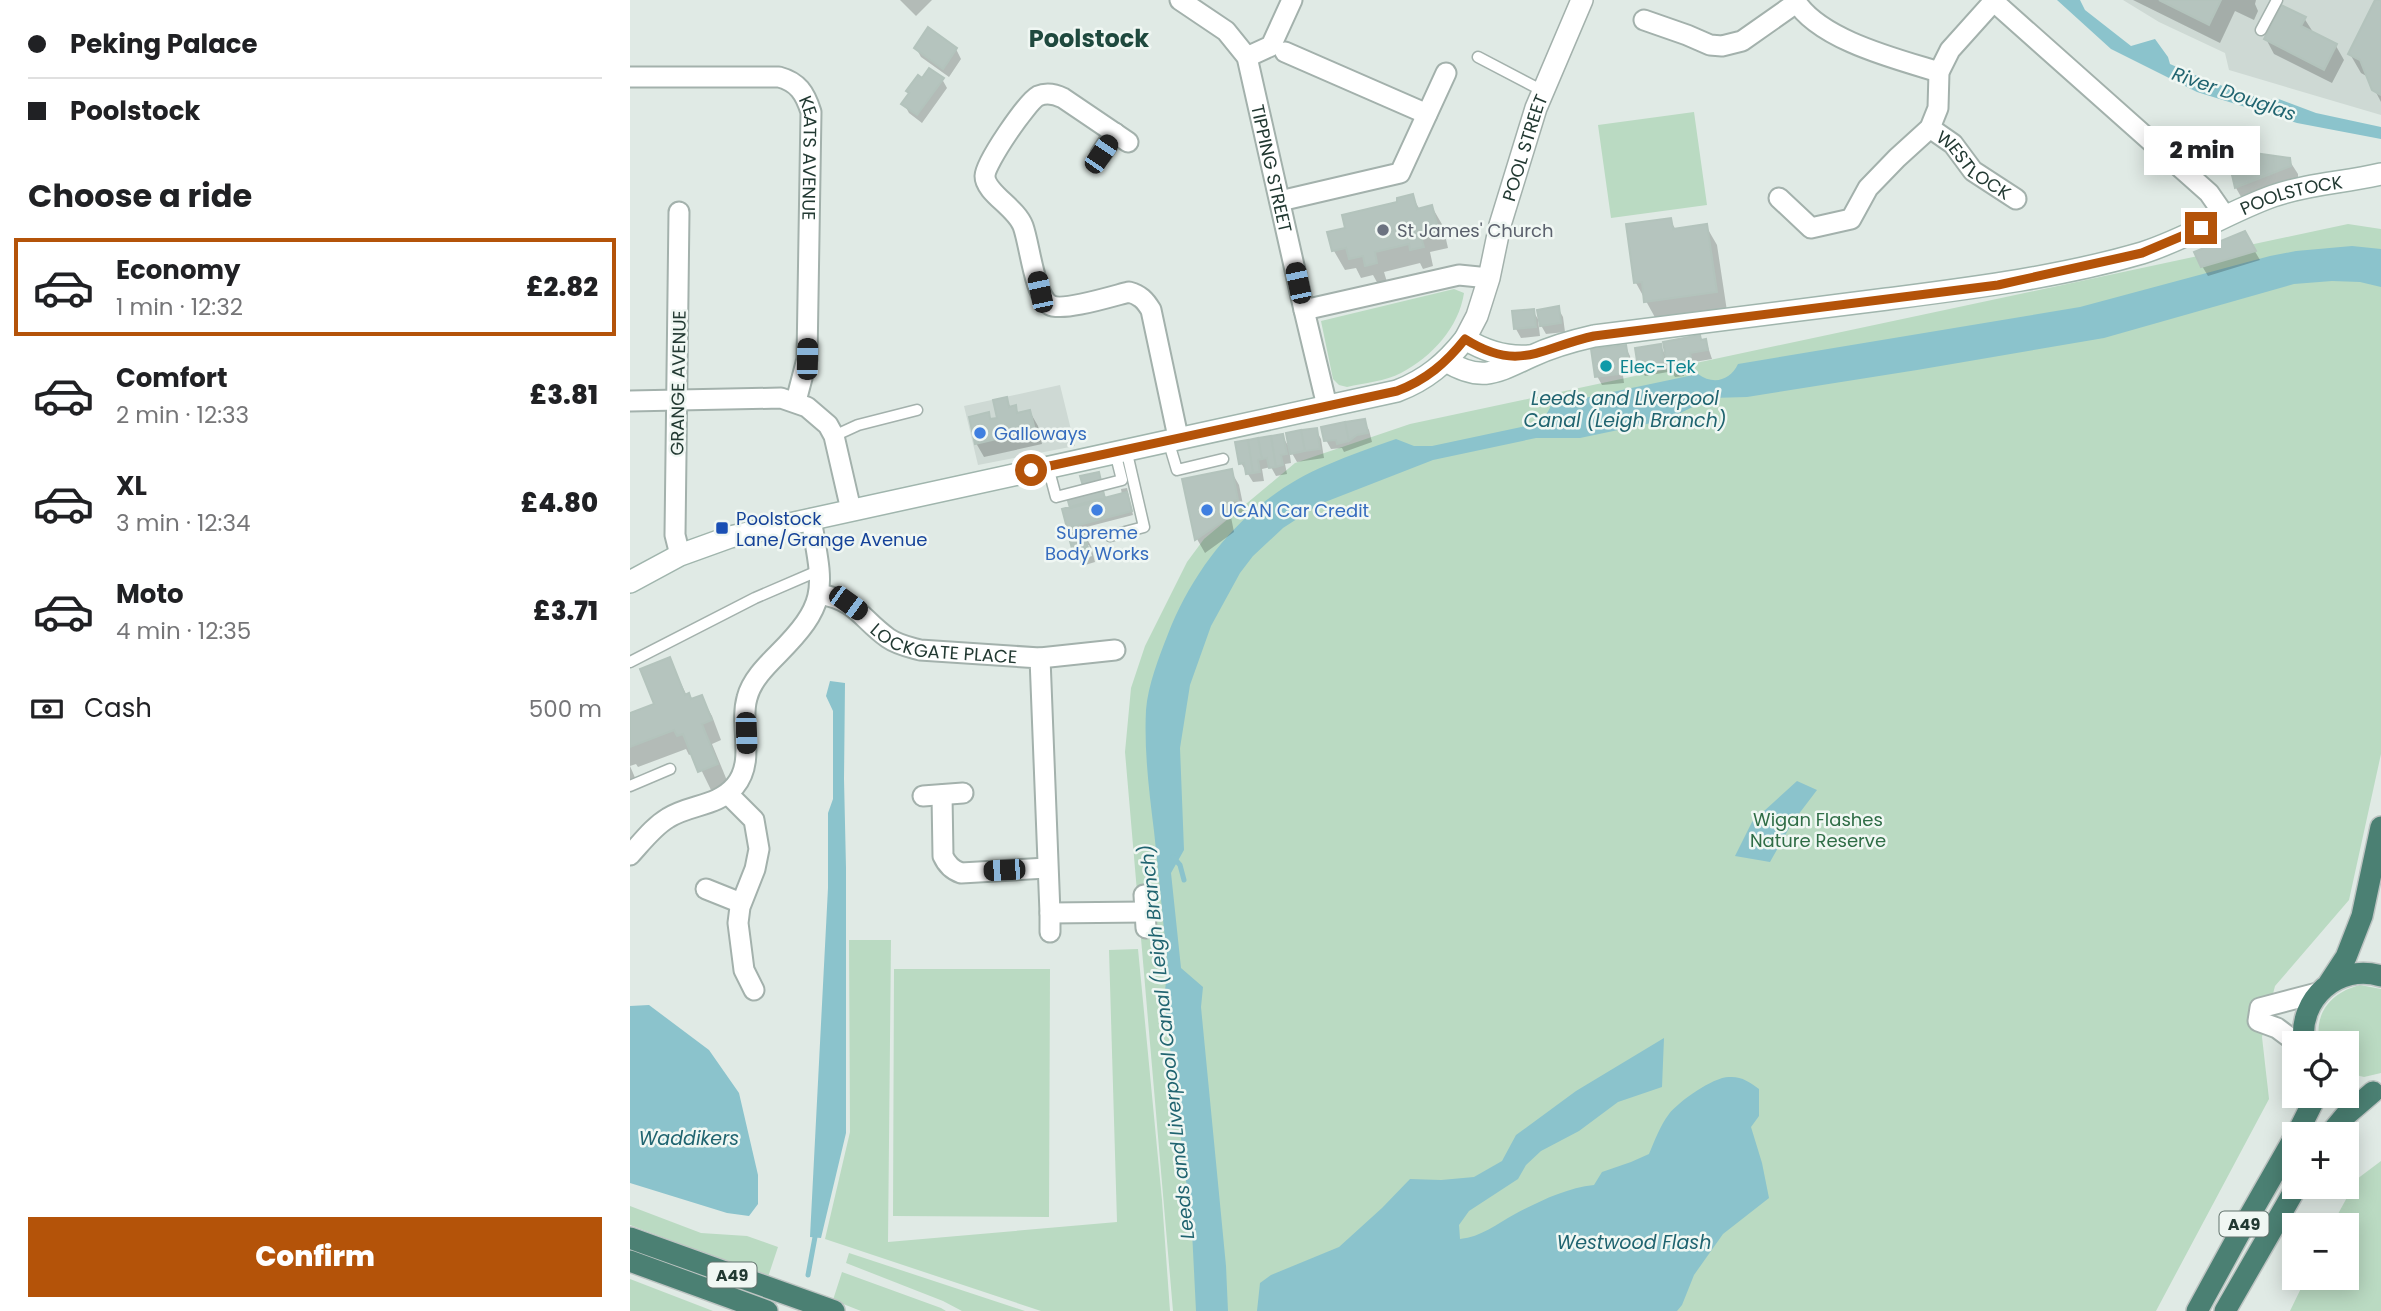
<!DOCTYPE html>
<meta charset="utf-8">
<style>
:root{--surface:#fff;--page:#f2f2f2;--text:#202124;--muted:#757577;--line:#e0e0e0;--accent:#b45309}
body{margin:0;font-family:Poppins,sans-serif;background:var(--page);color:var(--text);height:100vh;display:flex;flex-direction:column;font-size:26px;white-space:nowrap}
*{box-sizing:border-box;margin:0}
p{font-size:23px;color:var(--muted)}
.icon{flex:none;width:38px;height:38px;fill:none;stroke:currentColor;stroke-width:2;stroke-linecap:round;stroke-linejoin:round}
.map{position:relative;flex:1;overflow:hidden}
.drawer{display:flex;flex-direction:column;background:var(--surface);width:630px}
.drawer>*{flex:none}
.guide{display:grid;align-content:center;height:154px;padding:0 28px;background:var(--surface)}
.fabs{position:absolute;left:1652px;top:1031px;display:grid;gap:14px}
.fabs a{display:grid;place-items:center;width:77px;height:77px;border-radius:0px;background:var(--surface);box-shadow:0 4px 18px #0003;font-size:35px}
.end{position:absolute;width:32px;height:32px;margin:-16px;border:9px solid #b45309;background:#fff;box-shadow:0 0 0 4px #fff}
.from{border-radius:50%}
.bubble{position:absolute;height:49px;border-radius:0px;background:var(--surface);box-shadow:0 4px 18px #0003;font-size:23px;font-weight:800;line-height:49px;text-align:center}
.car{position:absolute;width:21px;height:42px;margin:-21px -10px;border-radius:9px;box-shadow:0 0 5px 2px #0007;background:linear-gradient(#222 24%,#8ab4d8 0 40%,#222 0 76%,#8ab4d8 0 86%,#222 0)}
.guide b{display:flex;align-items:center;gap:24px;height:66px;font-size:26px}
.guide b+b{border-top:2px solid var(--line)}
.guide i{width:18px;height:18px;background:var(--text)}
ul{padding:0;list-style:none}
li{display:flex;align-items:center;gap:21px;height:98px;margin:0 14px 10px;padding:0 14px;border:4px solid transparent;border-radius:0px}
li div{flex:1}
li b{display:block;font-size:26px}
li em{font-style:normal;font-weight:800}
li.selected{border-color:var(--accent)}
li>.icon{width:63px;height:63px;stroke-width:1.5}
h2{padding:0 28px;font-size:32px;line-height:84px}
.pay{display:flex;align-items:center;gap:18px;height:77px;padding:0 28px;font-size:26px}
.pay p{margin-inline-start:auto}
.cta{display:flex;gap:14px;margin-top:auto;padding:14px 28px}
.cta a{flex:1;height:80px;border-radius:0px;background:var(--accent);color:#fff;font-size:28px;font-weight:800;line-height:80px;text-align:center}
main{display:flex;flex:1;min-height:0}
.map>svg:first-child{display:block}
</style>
<main>
<section class="drawer">
<div class="guide">
<b><i class="from"></i>Peking Palace</b>
<b><i></i>Poolstock</b>
</div>
<h2>Choose a ride</h2>
<ul>
<li class="selected"><svg class="icon" aria-label="car" viewBox="0 0 24 24"><path d="M5 17H2v-5l4-1 3-4h7l3 4 3 1v5h-3M9 17h6M6 11h13"/><circle cx="7" cy="17" r="2"/><circle cx="17" cy="17" r="2"/></svg><div><b>Economy</b><p>1 min · 12:32</p></div><em>£2.82</em></li>
<li><svg class="icon" aria-label="car" viewBox="0 0 24 24"><path d="M5 17H2v-5l4-1 3-4h7l3 4 3 1v5h-3M9 17h6M6 11h13"/><circle cx="7" cy="17" r="2"/><circle cx="17" cy="17" r="2"/></svg><div><b>Comfort</b><p>2 min · 12:33</p></div><em>£3.81</em></li>
<li><svg class="icon" aria-label="car" viewBox="0 0 24 24"><path d="M5 17H2v-5l4-1 3-4h7l3 4 3 1v5h-3M9 17h6M6 11h13"/><circle cx="7" cy="17" r="2"/><circle cx="17" cy="17" r="2"/></svg><div><b>XL</b><p>3 min · 12:34</p></div><em>£4.80</em></li>
<li><svg class="icon" aria-label="car" viewBox="0 0 24 24"><path d="M5 17H2v-5l4-1 3-4h7l3 4 3 1v5h-3M9 17h6M6 11h13"/><circle cx="7" cy="17" r="2"/><circle cx="17" cy="17" r="2"/></svg><div><b>Moto</b><p>4 min · 12:35</p></div><em>£3.71</em></li>
</ul>
<div class="pay"><svg class="icon" aria-label="cash" viewBox="0 0 24 24"><path d="M3 7h18v10H3z"/><circle cx="12" cy="12" r="2"/></svg>Cash<p>500 m</p></div>
<div class="cta"><a>Confirm</a></div>
</section>
<div class="map">
<svg width="1751" height="1311" viewBox="0 0 1751 1311">
<rect width="100%" height="100%" fill="#e0eae5"/>
<path fill="#ced9d4" d="M1493,0H1751V115L1599,70L1595,53L1529,22Z
M430,385L445,446L348,465L334,406Z"/>
<path fill="#badac2" d="M1064,112L1077,205L981,218L968,125Z
M1718,224L1751,229V754L1719,900L1645,986L1632,1037L1639,1099L1526,1311H543L495,752L501,688L515,646L557,562L574,539L665,463L780,424Z
M824,289L834,293C829,327 802,357 771,373C756,381 734,383 717,387L709,385L703,379L691,321Z
M219,940H261L258,1242L487,1222L479,950L508,949L532,1200L540,1311H411L195,1239L220,1132Z
M264,969H420L419,1217L263,1216Z
M1730,985L1751,989V1073L1734,1077L1717,1073V1043H1690C1683,1013 1702,992 1730,985Z
M1751,1161V1311H1660L1676,1278H1717V1225H1702L1727,1179Z
M0,1206L71,1233L117,1236L148,1247L138,1277L0,1225Z
M219,1253L395,1311H332L313,1301L216,1263Z
M212,1272L311,1308L316,1311H231L203,1300Z
M0,1279L83,1311H0Z"/>
<path fill="#8bc3cc" d="M1427,0H1450L1455,10L1501,46L1525,39L1538,57L1540,64L1581,82L1638,101L1646,98L1686,113L1751,127V139L1667,123L1567,92L1481,49Z
M1722,246L1751,249V287L1730,282L1702,281L1664,284L1474,338L1287,370L1117,397L1081,398L1036,420L950,438H906L803,460L690,504L653,528L623,556L610,573L581,626L560,685L550,748L554,850L541,873L551,968L573,987L571,1007L596,1266L598,1311H566L562,1231L536,1013L535,990L538,968C533,922 529,877 524,831C519,791 514,750 516,710C518,685 529,657 538,634C567,560 622,496 697,465C720,455 743,447 766,439L784,446H802L901,425C912,420 917,416 921,405L1068,374C1083,385 1100,381 1108,364L1450,307L1640,256L1666,251Z
M200,681L215,683L214,779L216,868V1133L191,1238L180,1237L198,888V813L203,799V711L196,696Z
M1167,781L1187,790L1162,823L1140,862L1105,856L1122,822Z
M19,1005L79,1050L109,1093L128,1175V1204L119,1216L97,1213L0,1183V1006Z
M1034,1038L1032,1087L988,1102L949,1131L911,1151L896,1165L888,1179L839,1211L829,1225L830,1239C851,1237 867,1224 885,1214C910,1201 936,1188 964,1185L972,1172L1001,1162L1019,1154C1025,1140 1030,1126 1039,1114C1048,1102 1083,1077 1099,1077C1111,1076 1120,1082 1129,1089V1116L1121,1127L1132,1163L1139,1198L1093,1234L1064,1275L1052,1305L1047,1311H627L630,1283L641,1275L709,1247L752,1208L780,1179L811,1180L844,1177L872,1161L886,1135L946,1091Z"/>
<path fill="#0003" fill-rule="evenodd" d="M270,0H302L286,16Z
M1503,0H1626L1625,4L1628,11L1624,20L1605,11L1590,43Z
M1747,0H1751V102L1738,77L1731,73L1720,54Z
M1674,18L1683,32L1706,46L1714,60L1702,83L1644,54L1636,39Z
M298,30L326,49L331,59L319,77L291,57L286,48Z
M312,79L317,88L292,123L279,113L274,104L292,80Z
M1598,151L1659,160L1668,174V181L1614,202L1606,188Z
M782,196L790,210L802,207L813,226L818,248L800,252L803,266L793,269L790,263L754,272L757,282L748,284L743,275L731,278L726,268L715,270L704,251L700,233L717,229Z
M1040,220L1046,230L1076,226L1087,245L1097,311L1027,321L1006,283Z
M1614,233L1630,260L1578,276L1572,266Z
M928,308L933,317L935,332L916,334L908,320L910,336L891,338L886,329L884,313L903,311L911,324Z
M1070,337L1072,342L1076,341L1082,359L1064,362L1065,367L1052,369L1054,376L1045,377L1036,362L1038,372L1015,376L1009,367L1030,346L1038,359Z
M995,346L1000,356L1002,366L992,368L994,383L972,385L967,376Z
M376,399L381,408L385,407L389,415L400,412L408,426L412,444L354,457L346,443L358,414L361,421L369,419Z
M734,421L739,430L742,442L714,452L712,448L701,449L696,440Z
M686,430L691,439L694,458L667,462L659,448L661,463L655,464L657,474L646,476L641,467L632,469L634,481L623,482L611,463L652,436L661,450Z
M601,471L609,485L615,514L601,517L604,532L575,553L567,539L554,480Z
M470,477L475,499L492,495L491,489L497,488L503,515L441,531L439,527L442,508L455,487Z
M453,532L461,546L465,562L452,566L444,551ZM456,545H459L462,556L459,557Z
M39,659L57,696L61,700L71,697L82,716L91,740L82,744L98,783L81,790L63,753L59,755L56,749L8,767L6,764L0,766L9,787L0,790V715L26,705Z"/>
<g fill="none" stroke-linecap="round" stroke-linejoin="round">
<path stroke="#8bc3cc" stroke-width="5" d="M543,857L550,865L554,880
M178,1275L185,1237"/>
</g>
<path fill="#b5c4be" stroke="#b3c3bc" stroke-width="2" d="M1529,0H1591L1579,25Z
M1745,0H1751V95L1742,90L1730,60L1718,54Z
M1651,5L1676,17L1671,26L1707,44L1694,70L1634,39Z
M298,27L327,48L313,69L284,48Z
M299,68L314,78L287,115L271,104L279,93L276,91L288,75L292,78Z
M1596,149L1660,158L1661,166L1605,188Z
M783,194L787,209L802,205L808,228L790,233L794,247L780,250L779,244L745,252L747,263L735,266L733,256L719,259L716,248L702,251L697,232L715,228L712,215L767,202V198Z
M1041,218L1043,229L1077,224L1087,292L1014,302L1012,282L1004,283L996,224Z
M1615,231L1626,251L1571,267L1564,252Z
M929,306L931,323L910,326L907,310Z
M904,309L906,327L884,329L882,311Z
M1070,335L1071,340L1076,339L1078,350L1060,353L1061,358L1048,360L1050,367L1038,369L1033,342Z
M1031,344L1034,363L1008,367L1005,348Z
M996,345L998,357L988,359L990,374L965,377L961,349Z
M377,397L379,407L386,405L387,413L400,410L405,430L345,444L339,417L359,412L360,419L367,418L363,400Z
M735,419L738,433L727,435L719,441L715,422Z
M715,422L719,441L707,444L706,440L694,441L691,427Z
M687,428L690,449L675,451L671,430Z
M671,430L675,451L660,454L656,433Z
M653,434L657,454L651,455L653,465L646,467L641,436Z
M641,436L646,467L639,468L637,458L632,459L628,438Z
M628,438L632,459L628,460L630,472L623,473L618,440Z
M618,440L623,473L616,474L614,463L609,464L605,442Z
M602,469L608,500L594,503L597,518L565,540L552,479Z
M469,472L475,499L440,508L435,490L453,486L450,476Z
M497,492L502,511L437,528L432,509Z
M454,530L458,548L443,552L438,534Z
M40,657L55,695L59,693L61,699L72,695L82,720L72,724L88,764L68,772L53,734L47,736L44,730L0,747V713L24,704L10,669Z"/>
<g fill="none" stroke-linecap="round" stroke-linejoin="round">
<defs>
<path id="service" d="M1631,30L1647,0
M848,57L913,91
M204,436L228,425L287,410
M538,440L547,470L593,459
M418,467L426,497L492,480L485,452
M480,536L514,527L496,449
M0,662L125,598L190,570
M0,786L40,769"/>
<g id="minor">
<path id="s1" d="M550,0L596,31L617,57L674,310L697,406"/>
<path d="M1165,0C1189,40 1267,59 1309,72"/>
<path d="M1362,0L1579,193L1595,216"/>
<path d="M1014,20L1057,35L1080,45L1092,46L1112,41L1166,3"/>
<path d="M655,52L797,114"/>
<path d="M617,57L641,46L662,0"/>
<path id="s2" d="M0,77H149C168,82 175,93 181,112L177,359L166,401"/>
<path id="s3" d="M1300,128L1323,144L1343,171L1386,199"/>
<path d="M498,142L433,98C425,94 417,92 408,96C397,102 355,163 355,176C355,193 386,207 393,226C400,245 404,295 420,305C432,312 483,296 499,292C510,295 515,300 521,310L548,437"/>
<path d="M471,154L485,133"/>
<path d="M1149,198L1181,228L1221,219L1238,188L1267,158L1300,128L1308,108L1309,72L1320,50L1364,1"/>
<path d="M650,201L770,173L816,73"/>
<path d="M49,212L45,535L50,555"/>
<path d="M674,310L829,275L859,278"/>
<path d="M0,401L151,398L177,407L198,425L204,436L221,510"/>
<path id="s4" d="M189,594C228,601 230,618 258,638C268,645 279,647 290,650L410,658L420,913L515,912"/>
<path d="M410,658L485,650"/>
<path d="M98,794L124,820L129,849L125,869L110,907L108,923L114,970L124,990"/>
<path d="M312,795L313,856C317,865 322,870 331,873L417,868"/>
<path d="M293,796L333,793"/>
<path d="M0,855C12,842 23,827 38,818C60,804 87,807 105,786C126,761 109,726 117,698C121,681 136,666 148,654C200,602 193,588 181,519"/>
<path d="M76,889L111,903"/>
<path d="M514,895L516,928"/>
<path d="M420,913V932"/>
<path d="M1667,1043L1647,1028L1628,1021L1630,1008L1687,993"/>
</g>
<g id="tertiary">
<path id="s5" d="M835,339L847,316L859,278L870,225L906,108L952,0"/>
</g>
<g id="secondary">
<path id="s6" d="M816,361C852,383 867,372 902,356C921,347 942,341 964,336C1062,324 1160,312 1257,299C1342,288 1430,277 1512,253C1557,239 1598,212 1643,196C1681,183 1713,183 1751,174"/>
<path d="M0,582L50,555L100,537L767,391C796,380 816,363 835,339C855,351 875,358 899,356"/>
</g>
<path id="trunk" d="M1699,983L1716,957L1732,916L1751,827
M1674,1043C1668,999 1708,963 1751,976
M1667,1134L1686,1096
M1700,1134L1715,1116L1743,1092
M0,1238L204,1311
M0,1261L137,1311
M1567,1311L1608,1236L1664,1138
M1595,1311L1667,1186"/>
</defs>
<use href="#service" stroke="#a3b1ac" stroke-width="13"/>
<use href="#minor" stroke="#a3b1ac" stroke-width="23"/>
<use href="#tertiary" stroke="#a3b1ac" stroke-width="24"/>
<use href="#secondary" stroke="#a0b5ad" stroke-width="24"/>
<use href="#trunk" stroke="#bdc4c2" stroke-width="24"/>
<use href="#service" stroke="#fff" stroke-width="10"/>
<use href="#minor" stroke="#fff" stroke-width="19"/>
<use href="#tertiary" stroke="#fff" stroke-width="21"/>
<use href="#secondary" stroke="#fff" stroke-width="21"/>
<use href="#trunk" stroke="#4b8073" stroke-width="21"/>
</g>
<g fill="none" stroke-linecap="round" stroke-linejoin="round">
<path stroke="#b45309" stroke-width="9" d="M401,470L767,391C796,380 816,363 835,339C889,373 910,348 964,336L1368,285L1512,253L1571,228"/>
</g>
<circle fill="#6b7280" stroke="#f0f7f3" stroke-width="2.5" cx="753" cy="230" r="7"/>
<circle fill="#0f9aa8" stroke="#f0f7f3" stroke-width="2.5" cx="976" cy="366" r="7"/>
<g fill="#3f7fe0" stroke="#f0f7f3" stroke-width="2.5">
<circle cx="350" cy="433" r="7"/>
<circle cx="467" cy="510" r="7"/>
<circle cx="577" cy="510" r="7"/>
</g>
<rect fill="#1a4fb4" stroke="#f0f7f3" stroke-width="2.5" x="85" y="521" width="14" height="14" rx="3.5"/>
<g text-anchor="middle" dominant-baseline="central" stroke-width="5" stroke-linejoin="round" paint-order="stroke">
<g fill="#f0f7f3" stroke="#60726c" stroke-width="2">
<rect x="1589.5" y="1211.5" width="49" height="25" rx="5"/>
<rect x="77.5" y="1262.5" width="49" height="25" rx="5"/>
</g>
<g font-size="16" font-weight="bold" fill="#223932">
<text x="1614" y="1224">A49</text>
<text x="102" y="1275">A49</text>
</g>
<g font-size="18" fill="#223932" stroke="#f0f7f3">
<text stroke="none"><textPath href="#s5" startOffset="201">POOL STREET</textPath></text>
<text stroke="none"><textPath href="#s2" startOffset="245">KEATS AVENUE</textPath></text>
<text stroke="none"><textPath href="#s3" startOffset="58">WESTLOCK</textPath></text>
<text stroke="none"><textPath href="#s1" startOffset="203">TIPPING STREET</textPath></text>
<text stroke="none"><textPath href="#s6" startOffset="873">POOLSTOCK</textPath></text>
<text transform="translate(48 383) rotate(-89)">GRANGE AVENUE</text>
<text stroke="none"><textPath href="#s4" startOffset="140">LOCKGATE PLACE</textPath></text>
</g>
<g font-size="18" fill="#5b616d" stroke="#f0f7f3" text-anchor="start">
<text x="767" y="230">St James' Church</text>
</g>
<g font-size="18" fill="#0d838f" stroke="#f0f7f3" text-anchor="start">
<text x="990" y="366">Elec-Tek</text>
</g>
<g font-size="18" fill="#366cbe" stroke="#f0f7f3" text-anchor="start">
<text x="364" y="433">Galloways</text>
<text x="591" y="510">UCAN Car Credit</text>
<text x="467" y="532" text-anchor="middle">Supreme<tspan x="467" dy="21">Body Works</tspan></text>
</g>
<g font-size="18" fill="#164399" stroke="#f0f7f3" text-anchor="start">
<text x="106" y="518">Poolstock<tspan x="106" dy="21">Lane/Grange Avenue</tspan></text>
</g>
<g font-size="18" fill="#2f6d46" stroke="#f0f7f3">
<text x="1188" y="819">Wigan Flashes<tspan x="1188" dy="21">Nature Reserve</tspan></text>
</g>
<g font-size="19" font-style="italic" fill="#206470" stroke="#f0f7f3">
<text transform="translate(1604 94) rotate(19)">River Douglas</text>
<text x="995" y="398">Leeds and Liverpool<tspan x="995" dy="22">Canal (Leigh Branch)</tspan></text>
<text transform="translate(537 1042) rotate(-96)">Leeds and Liverpool Canal (Leigh Branch)</text>
<text x="59" y="1138">Waddikers</text>
<text x="1004" y="1242">Westwood Flash</text>
</g>
<g font-size="24" font-weight="bold" fill="#1f493e" stroke="#f0f7f3">
<text x="459" y="38">Poolstock</text>
</g>
</g>
</svg>
<div class="fabs">
<a><svg class="icon" aria-label="locate" viewBox="0 0 24 24"><circle cx="12" cy="12" r="6"/><path d="M12 2v4M12 18v4M2 12h4M18 12h4"/></svg></a>
<a>+</a>
<a>−</a>
</div>
<i class="end from" style="left:401px;top:470px"></i>
<i class="end" style="left:1571px;top:228px"></i>
<div class="bubble" style="left:1514px;top:126px;width:116px">2 min</div>
<i class="car" style="left:471px;top:154px;rotate:34deg"></i>
<i class="car" style="left:668px;top:283px;rotate:348deg"></i>
<i class="car" style="left:410px;top:292px;rotate:348deg"></i>
<i class="car" style="left:177px;top:359px;rotate:1deg"></i>
<i class="car" style="left:218px;top:603px;rotate:126deg"></i>
<i class="car" style="left:116px;top:733px;rotate:178deg"></i>
<i class="car" style="left:374px;top:870px;rotate:267deg"></i>
</div>
</main>
